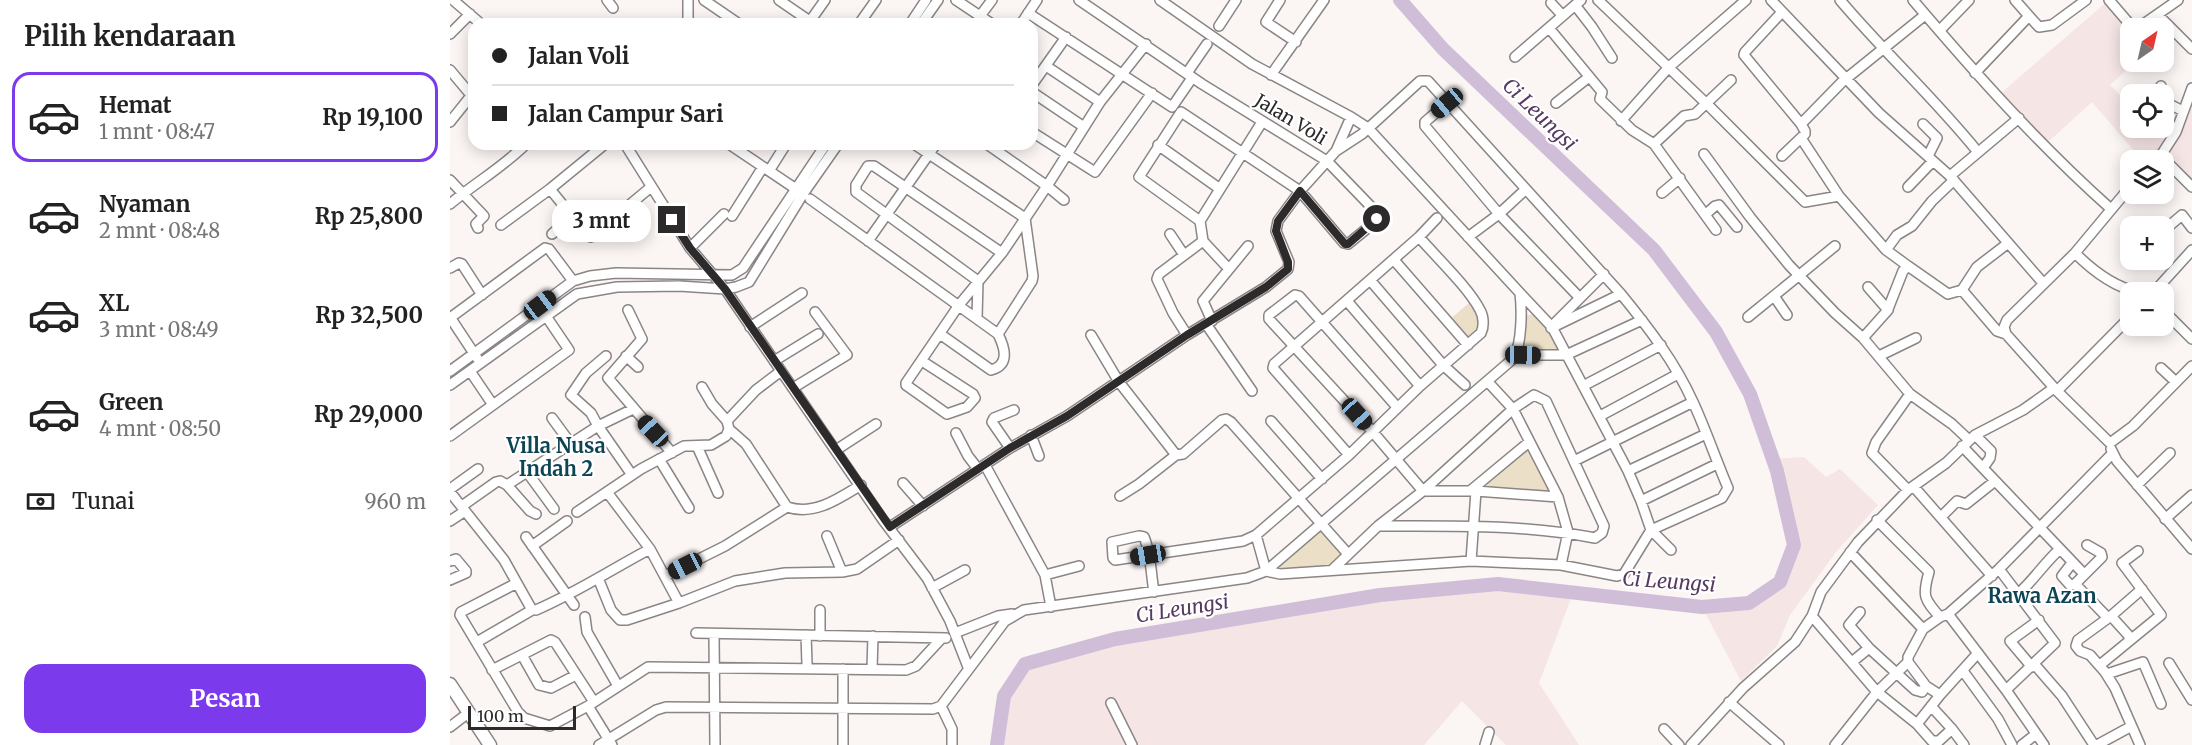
<!DOCTYPE html>
<html lang="id">
<meta charset="utf-8">
<style>
:root{--surface:#fff;--page:#f6f6f6;--text:#222;--muted:#767676;--line:#e0e0e0;--accent:#7c3aed}
body{margin:0;font-family:Merriweather,serif;background:var(--page);color:var(--text);height:100vh;display:flex;flex-direction:column;font-size:22px;white-space:nowrap}
*{box-sizing:border-box;margin:0}
p{font-size:20px;color:var(--muted)}
.icon{flex:none;width:33px;height:33px;fill:none;stroke:currentColor;stroke-width:2;stroke-linecap:round;stroke-linejoin:round}
.map{position:relative;flex:1;overflow:hidden}
.details{display:flex;flex-direction:column;background:var(--surface);width:450px}
.details>*{flex:none}
.banner{position:absolute;left:18px;top:18px;width:570px;height:132px;border-radius:18px;box-shadow:0 3px 15px #0003;display:grid;align-content:center;height:132px;padding:0 24px;background:var(--surface)}
.needle{width:39px;rotate:34deg}
.fabs{position:absolute;left:1670px;top:18px;display:grid;gap:12px}
.fabs a{display:grid;place-items:center;width:54px;height:54px;border-radius:12px;background:var(--surface);box-shadow:0 3px 15px #0003;font-size:30px}
.scale{position:absolute;left:18px;bottom:15px;width:108px;box-sizing:border-box;padding-left:6px;border:3px solid #2c2a2a;border-top:0;font-size:16px;line-height:21px;white-space:nowrap;color:#2c2a2a;-webkit-text-stroke:4px #fff;paint-order:stroke}
.end{position:absolute;width:27px;height:27px;margin:-14px;border:8px solid #2c2a2a;background:#fff;box-shadow:0 0 0 3px #fff}
.from{border-radius:50%}
.bubble{position:absolute;height:42px;border-radius:18px;background:var(--surface);box-shadow:0 3px 15px #0003;font-size:20px;font-weight:700;line-height:42px;text-align:center}
.car{position:absolute;width:18px;height:36px;margin:-18px -9px;border-radius:8px;box-shadow:0 0 4px 2px #0007;background:linear-gradient(#222 24%,#8ab4d8 0 40%,#222 0 76%,#8ab4d8 0 86%,#222 0)}
.banner b{display:flex;align-items:center;gap:21px;height:57px;font-size:22px}
.banner b+b{border-top:2px solid var(--line)}
.banner i{width:15px;height:15px;background:var(--text)}
ul{padding:0;list-style:none}
li{display:flex;align-items:center;gap:18px;height:90px;margin:0 12px 9px;padding:0 12px;border:3px solid transparent;border-radius:18px}
li div{flex:1}
li b{display:block;font-size:22px}
li em{font-style:normal;font-weight:700}
li.selected{border-color:var(--accent)}
li>.icon{width:54px;height:54px;stroke-width:1.5}
h2{padding:0 24px;font-size:27px;line-height:72px}
.pay{display:flex;align-items:center;gap:15px;height:66px;padding:0 24px;font-size:22px}
.pay p{margin-inline-start:auto}
.button{display:flex;gap:12px;margin-top:auto;padding:12px 24px}
.button a{flex:1;height:69px;border-radius:18px;background:var(--accent);color:#fff;font-size:24px;font-weight:700;line-height:69px;text-align:center}
main{display:flex;flex:1;min-height:0}
.map>svg:first-child{display:block}
</style>
<main>
<section class="details">
<h2>Pilih kendaraan</h2>
<ul>
<li class="selected"><svg class="icon" aria-label="car" viewBox="0 0 24 24"><path d="M5 17H2v-5l4-1 3-4h7l3 4 3 1v5h-3M9 17h6M6 11h13"/><circle cx="7" cy="17" r="2"/><circle cx="17" cy="17" r="2"/></svg><div><b>Hemat</b><p>1 mnt · 08:47</p></div><em>Rp 19,100</em></li>
<li><svg class="icon" aria-label="car" viewBox="0 0 24 24"><path d="M5 17H2v-5l4-1 3-4h7l3 4 3 1v5h-3M9 17h6M6 11h13"/><circle cx="7" cy="17" r="2"/><circle cx="17" cy="17" r="2"/></svg><div><b>Nyaman</b><p>2 mnt · 08:48</p></div><em>Rp 25,800</em></li>
<li><svg class="icon" aria-label="car" viewBox="0 0 24 24"><path d="M5 17H2v-5l4-1 3-4h7l3 4 3 1v5h-3M9 17h6M6 11h13"/><circle cx="7" cy="17" r="2"/><circle cx="17" cy="17" r="2"/></svg><div><b>XL</b><p>3 mnt · 08:49</p></div><em>Rp 32,500</em></li>
<li><svg class="icon" aria-label="car" viewBox="0 0 24 24"><path d="M5 17H2v-5l4-1 3-4h7l3 4 3 1v5h-3M9 17h6M6 11h13"/><circle cx="7" cy="17" r="2"/><circle cx="17" cy="17" r="2"/></svg><div><b>Green</b><p>4 mnt · 08:50</p></div><em>Rp 29,000</em></li>
</ul>
<div class="pay"><svg class="icon" aria-label="cash" viewBox="0 0 24 24"><path d="M3 7h18v10H3z"/><circle cx="12" cy="12" r="2"/></svg>Tunai<p>960 m</p></div>
<div class="button"><a>Pesan</a></div>
</section>
<div class="map">
<svg width="1742" height="745" viewBox="0 0 1742 745">
<rect width="100%" height="100%" fill="#fbf5f4"/>
<path fill="#f5e6e5" d="M1659,0L1680,28V62H1685L1660,85L1680,105V128H1702L1721,147L1742,105V183L1713,160H1692L1642,102L1598,142L1551,93Z
M1354,457L1376,477L1390,469L1428,505L1386,552L1340,615L1327,646L1291,681L1252,607L1299,603L1330,582L1344,545L1322,459Z
M1048,584L1123,593L1089,683L1129,745H1056L1012,701L974,745H547L554,696L575,664L660,640L930,595Z"/>
<path fill="#ecdfc7" d="M1025,298L1034,309L1036,336L1023,347L999,320Z
M1093,313L1119,357L1072,352L1073,316Z
M1079,442L1108,497L1020,491Z
M873,525L896,552L871,571L830,574L825,567Z"/>
<g fill="none" stroke-linecap="round" stroke-linejoin="round">
<path stroke="#d0bdd8" stroke-width="14" d="M547,745L554,696L575,664L665,639L930,595L1048,584L1252,607L1299,603L1330,582L1344,545L1327,471L1300,394L1266,332L1204,250L993,49L950,0"/>
<defs>
<path id="minor" d="M3,0L31,24
M157,0L163,8
M238,0V24
M254,0L289,24
M329,0L364,24
M506,0L542,24
M629,0L752,84L877,161L929,215L925,222L898,244L894,243L850,191L731,112L689,177L750,221
M830,0L816,22L846,42
M1148,0L1260,107L1355,202L1389,196L1436,250L1458,266L1453,271L1438,309
M1321,0L1429,113L1500,176L1593,283
M1390,0C1434,52 1484,98 1527,151
M1463,0C1525,73 1589,145 1661,209
M1565,0L1579,16
M1659,0L1683,28
M1101,3L1112,15
M1125,5L1142,27L1162,58
M1332,12L1295,52L1294,55L1351,124
M578,13L722,107L742,78
M1708,15L1742,49
M358,24L375,0
M409,24L426,0
M460,24L476,0
M471,24L488,0
M524,24L542,0
M571,24L587,0
M769,26L786,0
M1099,28L1152,92L1150,99L1182,130L1204,144L1266,230
M1688,28L1728,0
M1490,30L1519,0
M0,34L20,14
M1065,57L1131,0
M596,66L650,102
M0,70L21,95
M737,73L757,44
M1525,73L1579,16L1589,27L1602,25L1636,0
M821,75L874,0
M582,85L616,37
M582,92L634,127
M1711,94V86
M1713,101L1733,111
M997,103L975,122V126L1049,214L1129,297
M1106,103L1139,77
M1171,121L1219,67L1296,0
M1713,121L1727,129
M0,122L24,92
M1473,124L1487,138L1478,156
M582,132L645,172L702,93
M1351,138L1389,196
M175,144L240,248L275,289L433,520L477,578L500,621L518,667
M279,144L349,191
M464,144L575,218L583,276L582,281L548,334
M537,144L597,186L614,200
M1204,144L1234,116L1245,114L1281,80
M708,145L770,189
M886,151L901,117
M1254,154L1300,217L1339,265L1385,313L1413,338L1460,394L1502,424L1519,440
M1332,156L1355,134V131L1351,124L1392,82L1475,15
M1712,157L1742,187
M1708,160L1726,132L1742,88
M319,171L336,144
M1500,176L1569,118
M0,180L34,216L26,224L28,228
M1458,187L1483,161
M1680,187L1625,253L1557,320L1554,327L1556,334L1607,391L1660,443L1683,426L1742,366
M100,189L122,216L102,234
M1212,193L1230,178
M360,199L548,334C555,348 560,365 541,370L490,334
M0,204C25,183 53,167 76,144
M1256,214L1265,206L1269,205L1287,227
M122,216L137,236L141,237L201,187
M282,216L313,167
M51,225L100,189L155,144
M1718,227L1732,215L1742,228
M720,234L734,255
M1018,237L1049,214L1076,189
M418,241L486,144
M753,241L778,268
M240,248L274,214
M1436,250L1447,235L1462,226L1482,201L1504,180
M1625,253C1642,270 1664,287 1688,292
M944,260L1018,345
M1458,266L1498,294L1512,290L1527,267L1557,244
M0,268L9,263L12,264L32,295
M920,280L993,365L1015,385
M1512,290L1547,331L1556,334
M1704,292L1742,250
M1070,293L1102,327L1178,471L1191,501L1201,530L1221,550
M1324,296L1337,315
M897,301L970,386
M178,310L192,339L158,378L222,453
M1713,310L1742,339
M0,317L27,358
M1298,317L1385,246
M0,318L95,248L99,249L123,281
M527,318L528,281L406,192V185L418,166H424L552,253
M762,321L753,301L798,246
M1105,323L1154,274
M756,324L802,391
M300,327L352,293
M641,335L669,382L726,455
M737,335L723,313L707,279L709,274L753,241L750,221L812,122
M1413,338L1438,310L1418,287
M1066,355H1116L1192,320
M156,356L136,373L121,395L141,413L148,426L182,475
M176,356L188,367
M1429,356L1466,338
M324,361L368,334
M472,361L523,394L525,398L517,407L497,414L456,385V383L509,305L552,253L597,186L650,102L696,44
M1711,368L1726,382
M0,371L123,281L140,276L166,273L282,275L293,268L376,144
M20,371L43,405
M1038,382L1063,409L1108,497L1118,532L1111,565
M0,385L127,294L167,287L229,286L275,289L286,287L299,282L353,194L388,144
M1133,386L1211,345
M252,387L262,404L277,421
M343,388L397,355L365,312
M1607,391L1680,317
M947,407L849,296L845,295L819,315V319L922,431L973,491H1026L1108,497
M1150,416L1228,374
M102,418L121,444
M821,421L872,479
M279,429L296,444L337,507C364,516 388,499 411,485
M506,433L518,456L528,469
M581,435L589,456
M1525,435L1541,451L1540,458L1533,468
M0,436L119,350L96,316
M247,446L268,493
M1512,446L1634,574
M560,448L542,422L544,418L564,410
M1661,449L1667,461L1742,549
M386,450L426,424
M899,455L823,368L824,364L969,237L987,218
M209,459L239,508
M1124,461L1243,402
M535,465L595,575L601,607
M1178,471L1256,434
M77,472L104,509
M453,483L473,506
M57,485L80,511L86,514
M1687,485L1720,453
M1464,487L1542,576
M0,489L28,469
M1458,490L1422,453L1426,442L1460,394
M1020,491L1079,442
M0,492L54,560L82,610L27,642
M157,492L200,549L229,603L285,581L335,573L392,572L407,569L449,540
M670,496L689,484L726,455L733,454L772,420L776,419L781,422L898,554
M1191,501L1267,464
M12,506L46,482L50,481L57,485L148,426L183,409
M127,512L191,469L234,446L261,445L276,436L279,429L277,421L306,390L331,371
M1491,517L1507,501L1516,504L1545,481
M1715,519L1742,495
M1427,520L1479,572C1472,596 1474,599 1490,617
M0,521L15,511
M440,527L560,448L617,416L737,335L816,287L838,269L839,262L826,231L828,221L850,191L886,151L912,134L970,81H978L1171,294
M806,535L816,571L830,574L1021,561L1111,565L1167,576L1174,574L1201,530L1272,498L1278,488C1266,460 1256,430 1243,402C1225,362 1198,327 1171,294L1101,328
M377,536L392,572
M76,537L124,605
M1637,545L1651,553L1652,557L1625,584L1658,618
M82,546L117,521
M1400,552L1473,629L1490,617L1498,614L1549,569L1662,454
M0,561L6,559L16,571V573L0,580
M1021,561L1026,491
M1622,563L1612,576L1620,585L1625,584
M1549,569L1605,643L1556,690
M882,570L928,526L973,491L1063,409L1084,395L1096,401L1154,526L1152,533L1145,538C1074,524 1000,526 928,526
M595,575L629,566
M215,576L275,546L337,507
M148,578L161,610L170,620H177L229,603
M67,583L11,612L10,615L68,712L74,718L100,726L138,706L198,667L456,670L466,666L492,638
M482,588L515,570
M704,592C701,575 701,553 694,537L689,536L662,542L663,558L665,560L793,541L806,535L899,455L970,386L1031,333C1034,327 1034,317 1030,310C1018,287 987,258 969,237
M1568,594C1584,580 1594,563 1610,549
M86,610C126,593 162,569 200,549
M370,610V636
M1410,612L1399,625L1419,648
M1498,614L1556,690L1594,745
M1362,616L1427,692L1467,724L1482,741H1489L1502,729L1514,745
M1661,616L1692,589
M135,617L137,632L168,686
M1473,629L1458,657V662L1476,686
M246,633L496,638
M505,633L548,616L562,614
M264,634L265,745
M356,635L357,664
M1678,642L1711,615L1672,563L1688,551
M72,655L89,685L101,688L126,675
M1402,662L1419,648L1465,690L1472,692L1476,686L1490,695L1528,653
M1719,663L1742,700
M1585,665L1612,696L1644,745
M1650,665L1678,642L1680,637L1661,616L1628,640L1626,646L1630,651L1640,655L1655,672L1665,688L1690,745
M1582,667L1560,641L1589,620
M422,669L423,636
M42,670L101,640L105,642L144,702
M1513,671L1548,719L1562,745
M1657,674L1693,662L1711,704
M1279,702L1329,745
M661,703L682,745
M138,706L162,745
M491,706L502,729V745
M1481,706L1502,729
M1467,724L1490,695
M0,727L13,717
M1214,729L1229,745
M149,745L206,710L216,707L483,709L491,706L555,621L574,610L797,578L816,571L1064,358C1072,342 1072,310 1070,293L918,128L901,117L802,64L710,0
M393,745V669
M1035,745L1039,732
M1241,745L1293,688L1345,642L1362,616L1371,592L1408,542L1458,490L1496,463L1525,435L1573,410L1604,388
M1385,745L1427,692L1458,662
M1572,745L1586,734
M1647,745L1680,727"/>
<path id="major" d="M0,684L40,745"/>
</defs>
<use href="#minor" stroke="#8b8585" stroke-width="12"/>
<use href="#major" stroke="#8b8585" stroke-width="15"/>
<use href="#minor" stroke="#fff" stroke-width="9"/>
<use href="#major" stroke="#fff" stroke-width="12"/>
</g>
<g fill="none" stroke-linecap="round" stroke-linejoin="round">
<path stroke="#2c2a2a" stroke-width="8" d="M222,220L240,248L275,289L440,527L560,448L617,416L737,335L816,287L838,269V262L826,231L828,221L850,191L895,244H898L927,219"/>
</g>
<g text-anchor="middle" dominant-baseline="central" stroke-width="4.5" stroke-linejoin="round" paint-order="stroke">
<g font-size="18" fill="#2c2a2a" stroke="#fff">
<text transform="translate(841 119) rotate(31)">Jalan Voli</text>
</g>
<g font-size="20" font-style="italic" fill="#563a61" stroke="#fff">
<text transform="translate(1090 114) rotate(44)">Ci Leungsi</text>
<text transform="translate(1219 581) rotate(4)">Ci Leungsi</text>
<text transform="translate(732 608) rotate(-9)">Ci Leungsi</text>
</g>
<g font-size="20" font-weight="bold" fill="#0e4454" stroke="#fff">
<text x="106" y="445">Villa Nusa<tspan x="106" dy="23">Indah 2</tspan></text>
<text x="1592" y="595">Rawa Azan</text>
</g>
</g>
</svg>
<div class="fabs">
<a><svg class="needle" viewBox="-14 -14 28 28"><path d="M0-13l5 13h-10z" fill="#e53935"/><path d="M0 13l5-13h-10z" fill="#767676"/></svg></a>
<a><svg class="icon" aria-label="locate" viewBox="0 0 24 24"><circle cx="12" cy="12" r="6"/><path d="M12 2v4M12 18v4M2 12h4M18 12h4"/></svg></a>
<a><svg class="icon" aria-label="layers" viewBox="0 0 24 24"><path d="M12 4l9 5-9 5-9-5zM3 14l9 5 9-5"/></svg></a>
<a>+</a>
<a>−</a>
</div>
<div class="scale">100 m</div>
<i class="end from" style="left:927px;top:219px"></i>
<i class="end" style="left:222px;top:220px"></i>
<div class="bubble" style="left:102px;top:200px;width:99px">3 mnt</div>
<i class="car" style="left:997px;top:103px;rotate:230deg"></i>
<i class="car" style="left:90px;top:305px;rotate:53deg"></i>
<i class="car" style="left:1073px;top:355px;rotate:91deg"></i>
<i class="car" style="left:907px;top:414px;rotate:138deg"></i>
<i class="car" style="left:203px;top:431px;rotate:317deg"></i>
<i class="car" style="left:698px;top:555px;rotate:261deg"></i>
<i class="car" style="left:235px;top:566px;rotate:243deg"></i>
<div class="banner">
<b><i class="from"></i>Jalan Voli</b>
<b><i></i>Jalan Campur Sari</b>
</div>
</div>
</main>
